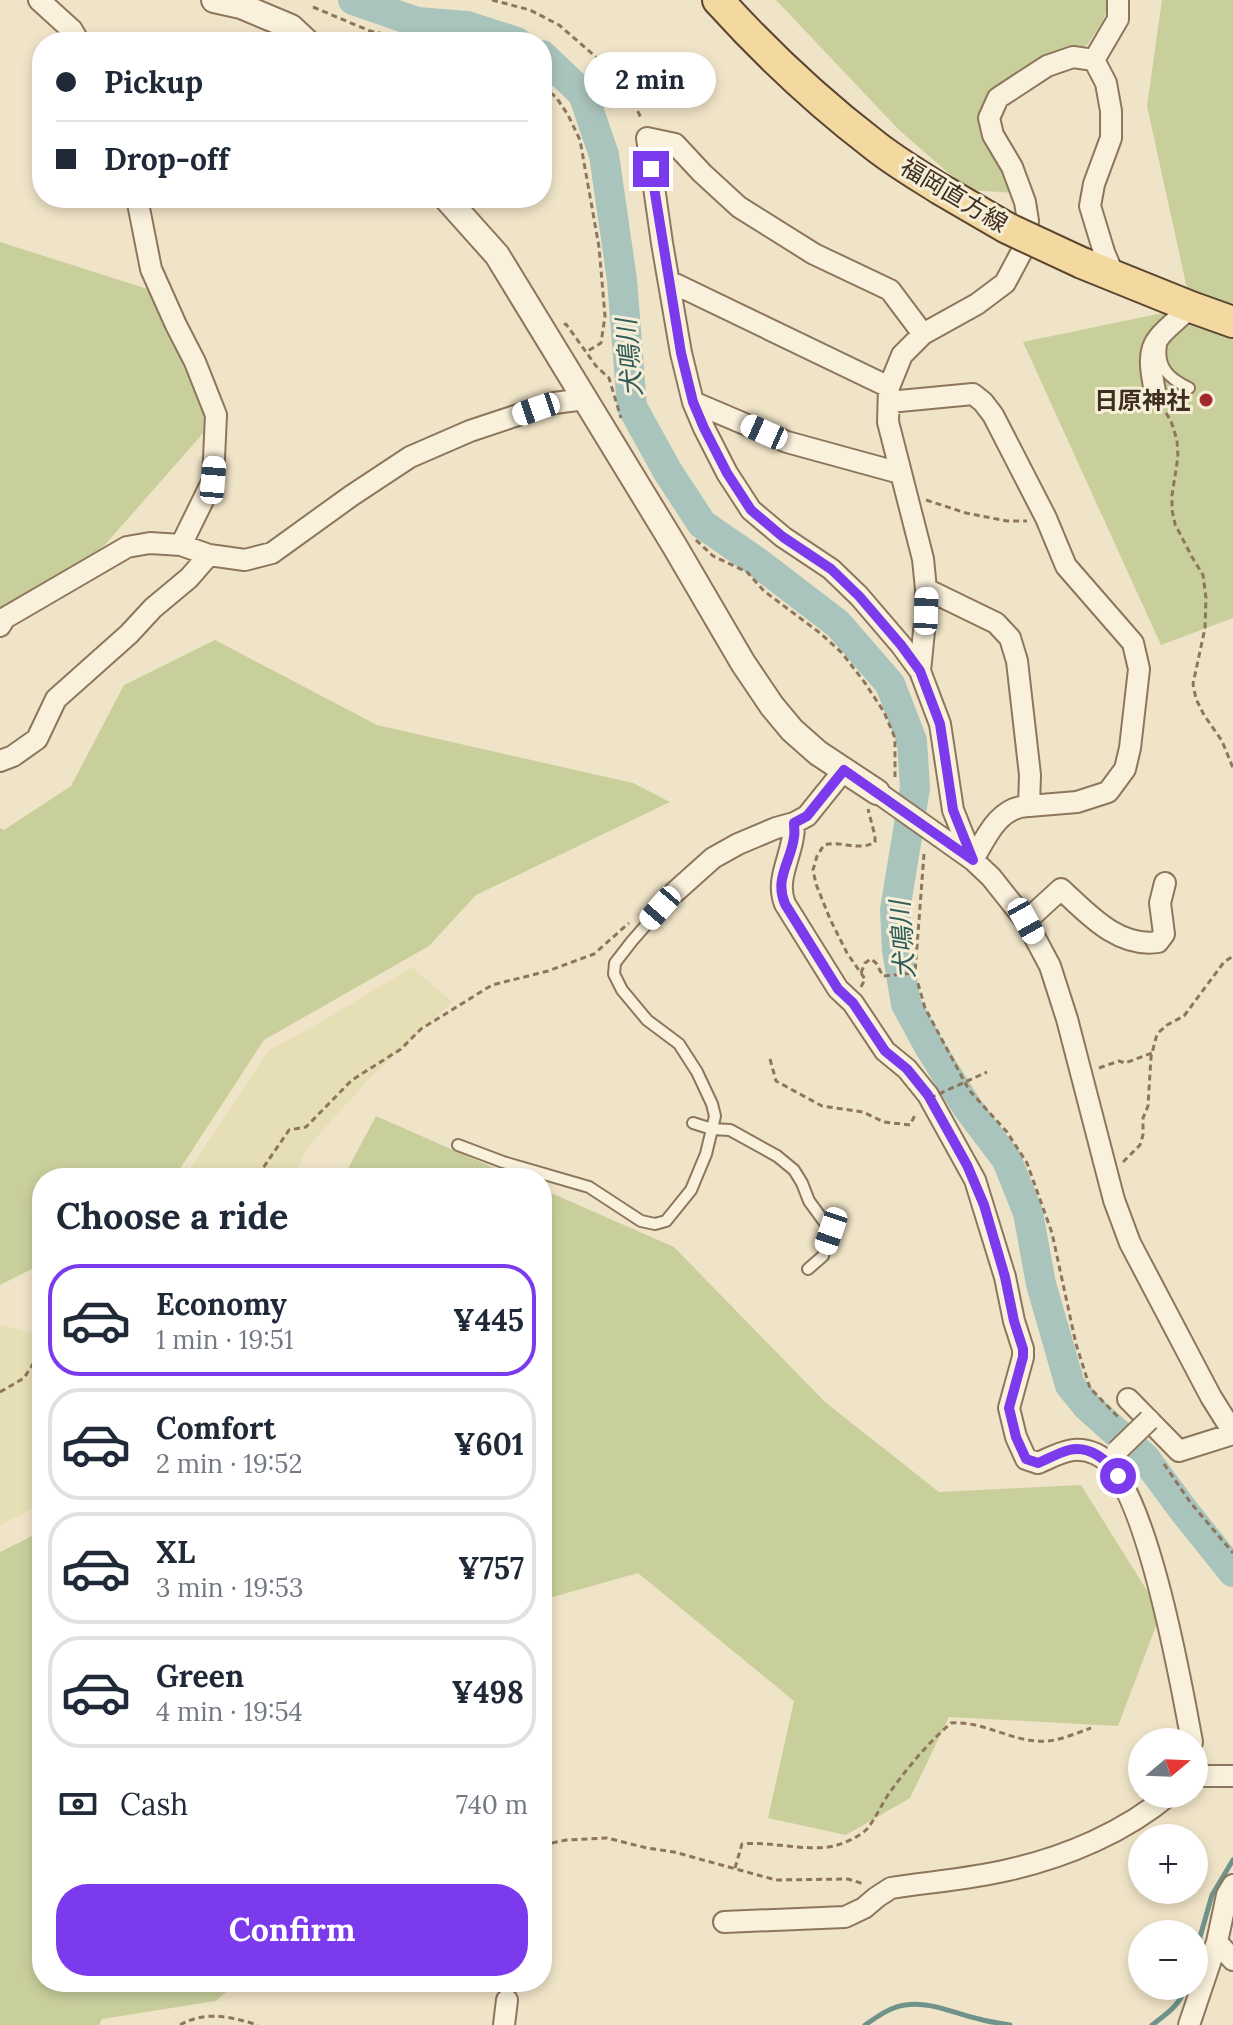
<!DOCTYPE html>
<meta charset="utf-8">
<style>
:root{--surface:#fff;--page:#f6f6f7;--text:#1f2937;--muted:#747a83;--line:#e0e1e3;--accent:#7c3aed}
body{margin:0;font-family:Lora,"Noto Sans JP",serif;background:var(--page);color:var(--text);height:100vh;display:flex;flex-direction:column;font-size:30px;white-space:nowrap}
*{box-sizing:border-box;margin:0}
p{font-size:26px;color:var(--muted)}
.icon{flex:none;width:44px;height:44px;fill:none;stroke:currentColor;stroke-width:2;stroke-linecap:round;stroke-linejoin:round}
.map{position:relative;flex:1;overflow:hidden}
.sheet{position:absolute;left:32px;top:1168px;width:520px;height:824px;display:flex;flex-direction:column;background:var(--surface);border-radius:32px;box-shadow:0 4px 12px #0003}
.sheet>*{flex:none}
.hud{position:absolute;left:32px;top:32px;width:520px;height:176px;border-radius:32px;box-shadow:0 4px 12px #0003;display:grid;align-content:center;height:176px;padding:0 24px;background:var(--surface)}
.needle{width:52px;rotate:71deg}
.tools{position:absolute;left:1128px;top:1728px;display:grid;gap:16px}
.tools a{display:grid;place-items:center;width:80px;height:80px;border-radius:50%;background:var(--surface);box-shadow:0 4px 12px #0003;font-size:40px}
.end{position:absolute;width:36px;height:36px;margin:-18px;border:10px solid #7c3aed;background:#fff;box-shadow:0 0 0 4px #fff}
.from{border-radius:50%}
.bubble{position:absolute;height:56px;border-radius:28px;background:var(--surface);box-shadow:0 4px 12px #0003;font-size:26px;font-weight:700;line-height:56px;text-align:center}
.car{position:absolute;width:24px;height:48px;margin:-24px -12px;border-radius:10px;box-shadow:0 0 6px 2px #0007;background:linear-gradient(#fff 24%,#345 0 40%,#fff 0 76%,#345 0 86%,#fff 0)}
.hud b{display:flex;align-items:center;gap:28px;height:76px;font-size:30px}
.hud b+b{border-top:2px solid var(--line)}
.hud i{width:20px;height:20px;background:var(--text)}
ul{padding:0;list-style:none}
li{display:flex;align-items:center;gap:24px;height:112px;margin:0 16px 12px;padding:0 8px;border:4px solid var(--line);border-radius:32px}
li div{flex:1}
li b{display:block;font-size:30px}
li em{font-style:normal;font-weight:700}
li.active{border-color:var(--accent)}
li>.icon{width:72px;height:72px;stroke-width:1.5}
h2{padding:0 24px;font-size:36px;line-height:96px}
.pay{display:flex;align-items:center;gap:20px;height:88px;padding:0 24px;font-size:30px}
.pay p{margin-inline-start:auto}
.button{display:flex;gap:16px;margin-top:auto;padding:16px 24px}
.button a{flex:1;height:92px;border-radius:32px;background:var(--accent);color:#fff;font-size:32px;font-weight:700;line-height:92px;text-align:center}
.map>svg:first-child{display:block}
</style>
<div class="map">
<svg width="1233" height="2025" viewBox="0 0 1233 2025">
<rect width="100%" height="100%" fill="#f0e4c8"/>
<path fill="#e6deb5" d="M412,967L452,1002L367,1081L307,1148L293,1178H184L268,1051L323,1021Z
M0,1325L42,1335V1504L0,1525Z"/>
<path fill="#c9cf9b" d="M776,0H1110L1111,3L1101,24L1088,44L1011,95L999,123L1015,193L968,190L899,130Z
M1162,0H1233V618L1161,645L1023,342L1191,307L1147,106Z
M0,242L154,291L214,421L103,547L0,616Z
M215,640L377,725L633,783L670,802L476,895L429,946L264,1040L174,1178H42V1264L0,1285V828L4,830L71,786L124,685Z
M376,1116L517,1178H343Z
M542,1189L674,1247L825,1402L939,1492L1081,1485L1161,1613L1118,1726L949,1717L910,1798L846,1835L768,1818L794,1701L638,1573L542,1600Z
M42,1531V1982H237L216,2001L102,2019L99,2025H0V1552Z"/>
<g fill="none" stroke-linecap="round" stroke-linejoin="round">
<path stroke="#6f938a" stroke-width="5" d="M1194,1958L1212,1895L1233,1860
M865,2025C877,2017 890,2007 905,2005C931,2001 955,2014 979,2019C989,2022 1000,2023 1010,2025
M1152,2025C1167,2014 1181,2004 1186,1986"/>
<path stroke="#a9c4bc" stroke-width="30" d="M353,0L417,22L467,26L517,42
M542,55L583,94L604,155L622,280L632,407L668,472L702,524L757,562L838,624L890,684L912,741L915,788L895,910L897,950L906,1004L930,1048L967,1107L1007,1160L1028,1213L1041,1284L1070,1385L1087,1406L1145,1458L1184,1511L1233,1572"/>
<defs>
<path id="service" d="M1161,345C1157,368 1170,379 1189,388
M675,892L632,941L615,963L614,974L622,990L647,1020L679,1044L697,1072L712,1104L715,1116L712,1129L693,1123
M458,1145L503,1162L589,1187L641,1221L655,1224L666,1221L691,1190L706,1154L712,1129L730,1130L777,1156L794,1170L802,1183L809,1201L831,1231L823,1256L808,1269"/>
<path id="minor" d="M39,0L72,30L79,42
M1094,60L1106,83L1111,111V138L1094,184L1090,206L1104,252L1114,276
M1094,60L1118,19V0
M137,198L151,269L176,325L195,362L216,415L213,480L181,545
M669,281L889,387
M923,334L890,290L814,254L739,207L702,173L675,144L647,138L662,243L681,353L693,402L704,428L727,473L751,510L783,537L831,569L859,596L901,645L920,671L940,724L953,810L973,860
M1156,396C1144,341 1152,343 1191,307
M693,402L787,442L900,473
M889,402L973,394L983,402L993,415L1046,518L1066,566L1133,643L1139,669L1130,748L1125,769L1108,792L1077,802L1029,806
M926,589L996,623L1010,638L1017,661L1030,775L1029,806C999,806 986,837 973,860
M0,626L5,618L127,547L150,543L181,545L209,555L245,560L272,553L351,496L410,457L470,431L554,403L585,399
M920,671L926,611V589L923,559L888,422L889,387L902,355L923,334L977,304L1005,283L1021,253L1028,221L1025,202L1012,167L993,135L989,118L998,98L1047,66L1073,57L1094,60
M0,761L13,756L37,739L56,699L129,634L153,608L189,578L209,555
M877,792L973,860L991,877L1026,921L1050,966L1067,1019L1114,1200L1130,1243L1211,1397L1233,1432
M794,823C795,853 774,877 785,904L838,989L853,1003L885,1051L907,1069L928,1095L975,1180L1005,1277L1014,1321L1023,1349V1357L1009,1408L1016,1437L1026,1459L1038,1463C1059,1454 1073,1444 1096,1454C1145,1475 1182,1688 1192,1742
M675,892L713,858L738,844L776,828L794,823L807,816L844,770
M1026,921L1061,889C1088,914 1118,948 1158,942L1164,934L1160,903L1165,883
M1128,1399L1179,1451L1233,1434
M1197,1772L1206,1776H1233
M1233,1885L1227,1895L1217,1942L1233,1960
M724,1922L845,1917L864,1908L877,1897L891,1888C930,1882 970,1879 1008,1870C1066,1857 1125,1832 1170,1794
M504,2025L507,2000
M1189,2025L1217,1942"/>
<path id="tertiary" d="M214,0L241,6L291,27L307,42
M446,198L497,255L674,545L743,663L772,706L792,730L818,753L877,792"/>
<path id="primary" d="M718,0C765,52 817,101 873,144C894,161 918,175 940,189
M1082,263L1191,307L1233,322"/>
</defs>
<use href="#service" stroke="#8d765c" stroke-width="14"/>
<use href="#minor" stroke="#8d765c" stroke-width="24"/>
<use href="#tertiary" stroke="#8d765c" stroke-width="28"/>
<use href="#primary" stroke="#5b4430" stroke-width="34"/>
<path stroke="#8d765c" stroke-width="3" stroke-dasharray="6 4" stroke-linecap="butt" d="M492,0L530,10L559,25L610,69L629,93L642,120
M313,7L370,31L421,42
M542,87L556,97L568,115L580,140L599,247L605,316L601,343L586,352
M564,325L566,324L596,366L609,378L621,418
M1166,413L1171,421L1177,440L1178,457L1172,495V510L1175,524L1192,557L1203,575L1206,598L1205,628L1193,684L1196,699L1204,715L1222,741L1233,768
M926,500L966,513L1007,521H1027
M696,540L713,556L747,572L764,591L820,633L842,653L865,683L884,712L895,738V777
M924,854L915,973L925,1008L969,1090L1007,1132L1027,1163L1052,1233L1076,1344L1090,1388L1120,1419
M861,973L865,963L871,959L876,963L883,976L915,973
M861,987L865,979L847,953L830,919L816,884L813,870L817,856L824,845C841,840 859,852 875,842V836L868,809
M770,1059L776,1081L822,1106L863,1112L884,1122L910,1125L916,1113
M1099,1068L1119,1061L1125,1063L1152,1053
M1123,1162L1140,1145L1143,1135V1118L1148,1106L1151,1057L1157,1034L1167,1025L1184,1016L1224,962L1233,956
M247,1178L263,1168L289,1130L306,1127L352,1080L401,1049L421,1029L492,985L548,971L594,954L629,923
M0,1392L24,1378L42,1350
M1164,1464L1190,1502L1233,1553
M542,1845L566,1840L607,1838L647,1848L674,1852L776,1880L848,1879L864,1884
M735,1868L742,1844C771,1841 807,1852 834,1846C845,1843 859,1837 867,1829C876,1818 882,1803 890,1792C908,1767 928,1743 951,1723C982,1721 1007,1739 1037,1741C1055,1743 1074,1734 1091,1728
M180,2025C206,2010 231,2017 258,2025"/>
<use href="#service" stroke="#faf1dc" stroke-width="10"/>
<use href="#minor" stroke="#faf1dc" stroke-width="20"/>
<use href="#tertiary" stroke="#faf1dc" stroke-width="24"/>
<use href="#primary" stroke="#f3d9a0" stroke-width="30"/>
<defs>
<path id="minor-bridge" d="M1117,1451L1149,1420"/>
<path id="primary-bridge" d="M940,189L1007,228L1082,263"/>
</defs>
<use href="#minor-bridge" stroke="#8d765c" stroke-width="24" stroke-linecap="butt"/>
<use href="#primary-bridge" stroke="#5b4430" stroke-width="34" stroke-linecap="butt"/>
<path stroke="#8d765c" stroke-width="3" stroke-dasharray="6 4" stroke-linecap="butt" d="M930,1098L987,1072"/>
<use href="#minor-bridge" stroke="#faf1dc" stroke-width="20"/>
<use href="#primary-bridge" stroke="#f3d9a0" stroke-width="30"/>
</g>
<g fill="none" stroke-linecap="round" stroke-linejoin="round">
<path stroke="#7c3aed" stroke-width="10" d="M651,169L681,353L693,402L704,428L727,473L751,510L783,537L831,569L859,596L901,645L920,671L940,724L953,810L973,860L844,770L807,816L794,823C794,828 795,833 794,837C791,862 774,878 785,904L838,989L853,1003L885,1051L907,1069L928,1095L967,1165L984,1205L1005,1277L1014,1321L1023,1349V1357L1009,1408L1016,1437L1026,1459L1038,1463C1048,1459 1058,1453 1069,1450C1089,1445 1108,1460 1118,1476"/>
</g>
<circle fill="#9e2a2b" stroke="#f7eed8" stroke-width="3" cx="1206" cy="400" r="8"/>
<g text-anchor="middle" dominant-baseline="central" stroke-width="6" stroke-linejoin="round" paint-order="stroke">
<g font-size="24" fill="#3d2e20" stroke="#f7eed8">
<text transform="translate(954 195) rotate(31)">福岡直方線</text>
</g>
<g font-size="24" font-weight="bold" fill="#3d2e20" stroke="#f7eed8" text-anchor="end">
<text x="1190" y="400">日原神社</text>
</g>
<g font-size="26" font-style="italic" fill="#2f5d5a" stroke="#f7eed8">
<text transform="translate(629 358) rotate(-95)">犬鳴川</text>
<text transform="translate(902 940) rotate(-94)">犬鳴川</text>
</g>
</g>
</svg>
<div class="tools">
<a><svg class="needle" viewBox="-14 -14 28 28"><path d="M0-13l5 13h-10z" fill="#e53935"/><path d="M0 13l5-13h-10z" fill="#747a83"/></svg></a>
<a>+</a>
<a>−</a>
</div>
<i class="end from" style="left:1118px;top:1476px"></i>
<i class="end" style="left:651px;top:169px"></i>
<div class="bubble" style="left:584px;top:52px;width:132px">2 min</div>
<i class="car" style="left:536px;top:409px;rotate:251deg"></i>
<i class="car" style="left:764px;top:432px;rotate:294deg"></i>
<i class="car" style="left:213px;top:480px;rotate:5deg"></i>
<i class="car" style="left:926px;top:611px;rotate:2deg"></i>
<i class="car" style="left:660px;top:908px;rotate:221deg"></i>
<i class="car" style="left:1026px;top:921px;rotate:151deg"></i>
<i class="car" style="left:831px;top:1231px;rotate:199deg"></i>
<div class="hud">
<b><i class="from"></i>Pickup</b>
<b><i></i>Drop-off</b>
</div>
<section class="sheet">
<h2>Choose a ride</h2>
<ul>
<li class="active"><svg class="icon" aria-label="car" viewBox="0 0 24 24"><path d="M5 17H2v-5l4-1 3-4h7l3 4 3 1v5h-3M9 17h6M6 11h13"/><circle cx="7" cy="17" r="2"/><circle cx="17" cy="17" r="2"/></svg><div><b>Economy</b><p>1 min · 19:51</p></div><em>¥445</em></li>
<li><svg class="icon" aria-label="car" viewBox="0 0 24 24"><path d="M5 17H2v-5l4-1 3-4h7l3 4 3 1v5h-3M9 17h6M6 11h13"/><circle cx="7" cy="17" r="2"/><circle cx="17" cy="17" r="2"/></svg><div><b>Comfort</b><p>2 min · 19:52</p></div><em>¥601</em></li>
<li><svg class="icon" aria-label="car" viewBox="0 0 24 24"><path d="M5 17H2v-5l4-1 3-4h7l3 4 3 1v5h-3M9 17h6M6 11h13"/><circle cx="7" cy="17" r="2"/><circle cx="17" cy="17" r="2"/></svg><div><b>XL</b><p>3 min · 19:53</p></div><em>¥757</em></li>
<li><svg class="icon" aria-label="car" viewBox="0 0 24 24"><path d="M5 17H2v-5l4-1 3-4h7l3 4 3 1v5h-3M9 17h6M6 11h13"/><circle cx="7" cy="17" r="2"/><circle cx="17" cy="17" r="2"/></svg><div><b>Green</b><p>4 min · 19:54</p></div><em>¥498</em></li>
</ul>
<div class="pay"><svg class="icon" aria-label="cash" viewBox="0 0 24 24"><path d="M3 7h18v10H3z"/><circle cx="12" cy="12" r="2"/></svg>Cash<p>740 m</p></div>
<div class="button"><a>Confirm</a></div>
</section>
</div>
